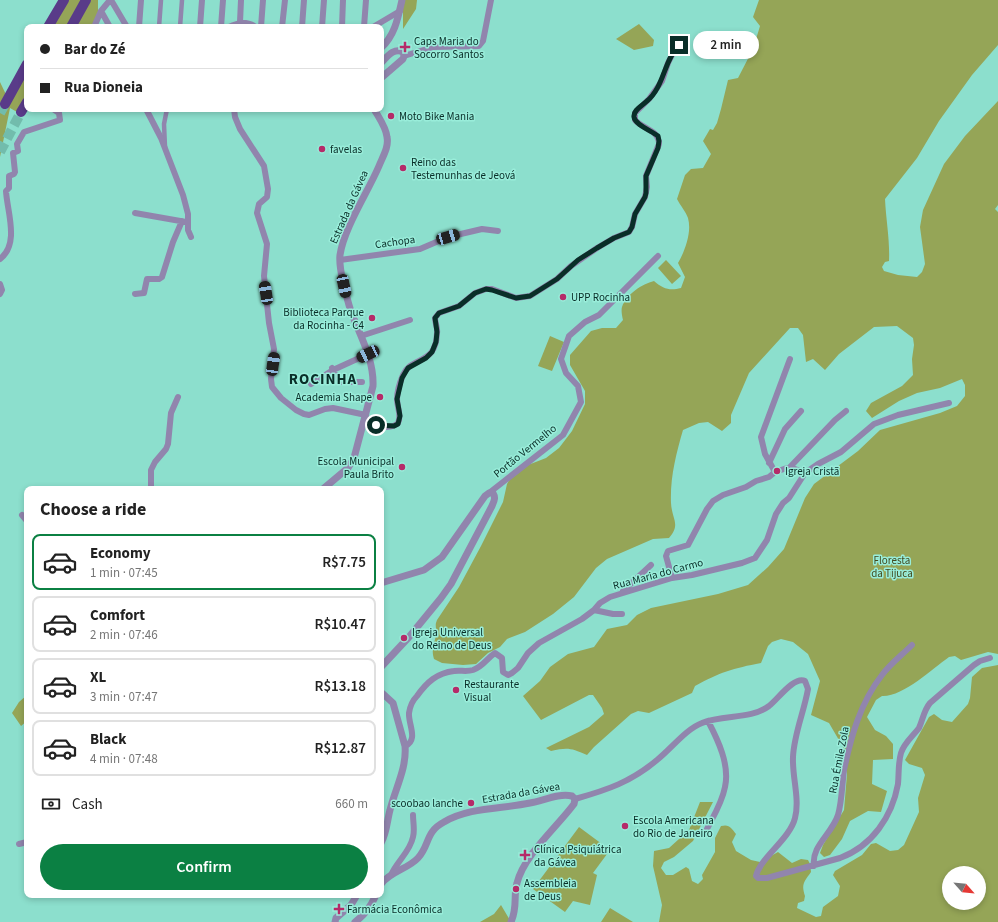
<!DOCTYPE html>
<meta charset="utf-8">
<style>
:root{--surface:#fff;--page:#f6f6f6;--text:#222;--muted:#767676;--line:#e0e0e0;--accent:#0b8043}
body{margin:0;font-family:"Source Sans 3",sans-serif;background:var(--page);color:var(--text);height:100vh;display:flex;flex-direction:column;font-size:15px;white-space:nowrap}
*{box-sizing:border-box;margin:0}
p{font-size:13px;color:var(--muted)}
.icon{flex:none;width:22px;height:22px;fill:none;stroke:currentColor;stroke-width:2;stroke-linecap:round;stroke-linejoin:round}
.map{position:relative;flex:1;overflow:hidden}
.sheet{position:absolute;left:24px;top:486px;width:360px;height:412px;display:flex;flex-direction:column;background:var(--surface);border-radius:8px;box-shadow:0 2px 6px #0003}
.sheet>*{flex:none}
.banner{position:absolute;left:24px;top:24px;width:360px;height:88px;border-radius:8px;box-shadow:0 2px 6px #0003;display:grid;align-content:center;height:88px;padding:0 16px;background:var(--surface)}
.needle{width:26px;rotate:117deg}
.buttons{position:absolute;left:942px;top:866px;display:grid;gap:8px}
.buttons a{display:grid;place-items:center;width:44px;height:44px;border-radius:50%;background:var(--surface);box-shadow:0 2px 6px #0003;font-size:20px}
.end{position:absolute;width:18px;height:18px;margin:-9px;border:5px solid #092e28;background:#fff;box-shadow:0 0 0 2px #fff}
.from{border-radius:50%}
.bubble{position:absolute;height:28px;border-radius:14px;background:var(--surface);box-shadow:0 2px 6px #0003;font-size:13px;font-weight:600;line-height:28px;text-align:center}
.car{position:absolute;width:12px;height:24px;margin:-12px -6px;border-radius:5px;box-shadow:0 0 3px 1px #0007;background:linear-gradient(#222 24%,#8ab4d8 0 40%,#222 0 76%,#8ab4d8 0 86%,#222 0)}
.banner b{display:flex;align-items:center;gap:14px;height:38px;font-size:15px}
.banner b+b{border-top:1px solid var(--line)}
.banner i{width:10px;height:10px;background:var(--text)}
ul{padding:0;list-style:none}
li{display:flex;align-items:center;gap:12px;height:56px;margin:0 8px 6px;padding:0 8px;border:2px solid var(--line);border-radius:8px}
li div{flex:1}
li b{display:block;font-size:15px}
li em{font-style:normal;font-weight:600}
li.on{border-color:var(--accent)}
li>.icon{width:36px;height:36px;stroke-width:1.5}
h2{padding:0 16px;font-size:18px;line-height:48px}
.pay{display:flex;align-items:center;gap:10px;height:44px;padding:0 16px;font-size:15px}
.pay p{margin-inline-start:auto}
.cta{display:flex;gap:8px;margin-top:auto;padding:8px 16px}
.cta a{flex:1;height:46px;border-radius:24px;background:var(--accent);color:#fff;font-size:16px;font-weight:600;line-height:46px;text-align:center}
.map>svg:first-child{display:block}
</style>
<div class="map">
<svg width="998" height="922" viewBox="0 0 998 922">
<rect width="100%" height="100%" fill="#8cdfcd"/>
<path fill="#95a557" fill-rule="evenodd" d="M68,0H81L66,27H53Z
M91,0H98V16L92,27H76Z
M405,0H417L416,9L403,29V8Z
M759,0H998V45L972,75L939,121L917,158L885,199C886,220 890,240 889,261L885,262L882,267L884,271L898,275L917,277L922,272L925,264L920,227L923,210L944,164L965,136L998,101V205L995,209L998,212V654L988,652L961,660L955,656L949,657C932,669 903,697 882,696L876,700L867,717L875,730L886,736L893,744V759L873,760L872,784L887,791L881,812L868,811L850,821L842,839L830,855L824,857L820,853L823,845L844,810L847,774L843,747L829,723L811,715L820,681L808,654L793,642L781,639L772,642L768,646L761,663C734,668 718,673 695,686L692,693L649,713L638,711L631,714L594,747L587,755C571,748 568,747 551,751L546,748L589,727L604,714L602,708L593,695H589L541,720L523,696L540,681L550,667L568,654L594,647L607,629L627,625L637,615L651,608L718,594L748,585L768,567L784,549L805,498L814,484L858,451L880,430L940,413L957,406L965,396V385L962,379L940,388L917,393L899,401L872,418L866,411L871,403L902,386L913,375L912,359L914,345L913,338L897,326L874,327L839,354L825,370L813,359L806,362L803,335L798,328H790L749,373L731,415V423L722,431L708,422L699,423L683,430C676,454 670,478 671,503C672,520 681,524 669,538L653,539L607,559L596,568L574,597L553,614L525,632L507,639L500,647L488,653L476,664L463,665L442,663L434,659C430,646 437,641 436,630C436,625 435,625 437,620L459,587L481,546L503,502L507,484L512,475L528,465L546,458L559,448L572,431L585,404V391L570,365V355L591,331L602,328H616L623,320C622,316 621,310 622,307C627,294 642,284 654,281C663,289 670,291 681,288L685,277L678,263C685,251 692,232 688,218C686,212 680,205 677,199L685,175L691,169L703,168L711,154L703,141L710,129L713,130L717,123L721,109L728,80L738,78L753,49L760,26L753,17Z
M639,24L654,40L653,46L634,50L616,39Z
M27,72V95L17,112L10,108L0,157V82L10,103Z
M666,260L681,276L672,284L658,268Z
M550,336L564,342L552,371L538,366Z
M998,665V922H659L662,905L653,866L654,851L669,848L689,830L700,802H713L693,841L674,857L664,862L661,868L666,875H673L686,867L689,869L692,881L698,884L703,879L702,875L715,852V838L721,826C730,824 731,828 736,834L732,842L736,851L751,860L760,862L778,852L792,863L801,859L808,860L810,864L811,872C804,882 801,884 805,896L804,901L798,903L797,908L816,917L821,916L823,907L838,896L840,886L833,875L835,871L862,855L871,844L876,843L890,851L898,850L904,845L919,812L918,798L925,775L922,768L909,764L905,760L929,717L934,714L942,720L952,722L968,704L970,698L972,677L982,668ZM949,873H979V903H949Z
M27,695V721L21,726L12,713L19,702Z
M579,827L610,850L593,873L597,875L590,905L573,901L565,912L533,889Z
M501,905L511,922H480L494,914Z
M610,908L633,922H601Z"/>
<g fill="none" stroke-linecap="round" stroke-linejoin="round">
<path stroke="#72bcac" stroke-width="10" stroke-dasharray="10 5" stroke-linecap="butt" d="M0,113L5,104
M0,152L21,112"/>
<path stroke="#9185ad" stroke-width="4.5" d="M159,27L161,0
M180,27L182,0
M165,147L164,124L167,109"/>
<path stroke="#9185ad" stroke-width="6" d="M111,0L127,27
M101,11L110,27
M240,22L241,0
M94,27L101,11L110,0
M139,27L141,0
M200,27L202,0
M221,27L223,0
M229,27C239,22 246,21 256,27
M261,27L263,0
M282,27L285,0
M302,27L304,0
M322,27L324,0
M342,27L343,0
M364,27L366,0
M373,27L400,11
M404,56L433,47L479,46L483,41L484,36L491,0
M146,109L161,138L183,195L188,214V230L191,237
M234,109L235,117L240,129L264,166L268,189L267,197L259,204L257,213L267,244L264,276L269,323L274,349L271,379L272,387L281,398L296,410L304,414L309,415L325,409L333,408L366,415
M135,213L186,222
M0,259C20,244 7,211 6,191L9,188V176L14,174L15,172L13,153L18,151L17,144L24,132L60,120L59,113L53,109
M340,260L420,249L448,237L482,229L498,231
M0,284L2,290L0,294
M135,294L144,293L147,279H159L162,277L173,242L182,221
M361,336L410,320
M332,368L340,382H362
M311,384L333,370L368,354
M364,421C374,425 390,431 398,423C402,415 397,408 397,399C397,392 400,382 403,375C412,355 436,366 437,333C438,328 435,323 435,318L439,313L459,306L475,293L486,289H492L516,298L530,296L557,279L571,266L597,248L614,238L629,232L632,227L635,214L645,197L647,187L646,176L659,144C659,130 643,129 635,120V113L649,99L662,81L668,63L674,51L682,43
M769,463L785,429L801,411
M790,467L805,473
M775,472L765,454L761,437L790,359
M151,489V470L155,462L166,449L168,444L171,413L178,397
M489,493L563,435L581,402L578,386L566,373L561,359L569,336L585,322L599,315L658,256
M22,515L27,521
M672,578L666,556L668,551L688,545L707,509L713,501L723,495L746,487L756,481L769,477L775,472L790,467L835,420L846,411
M623,591L651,565
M594,610L613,614H622
M405,746C419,740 408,724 409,713C410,706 413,700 417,696C427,682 437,673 454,671C460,670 467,672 473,670C484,666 486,659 495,653L502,658L503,672L508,675L512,673L518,668L528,653L539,643L582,619L594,610L600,603L610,597L672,578L692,575L742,563L755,558L767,540L776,514L783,503L789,498L805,473L818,464L841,452L874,424L898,415L949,403
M575,799C607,790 631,782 657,760C671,749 686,729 702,723C724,714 750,720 769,706C778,699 794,676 805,681L808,689C804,712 794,734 793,757C792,777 800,799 795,818C790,839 760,858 756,876L758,878H767L840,858C872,846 892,817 898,784C899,774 898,763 901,753C904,743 913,736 919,728C923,719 924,710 930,703L974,665L980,661L990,658
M706,831C713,817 722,803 725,787C730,765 718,740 708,721
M19,844L27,842
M814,866C811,846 832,834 838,815C842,801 842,785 844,770C851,737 860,703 882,675C890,664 902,655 912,645
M391,875C397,861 410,852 413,837C415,830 413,822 413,815"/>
<path stroke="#9185ad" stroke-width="7" d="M381,48C395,35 398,18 402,0
M381,63C387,57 394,47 403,52L404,56L403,59L381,78
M323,489L348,468L354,458L373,386C374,360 361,338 352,314C348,304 346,293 343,282C341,273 339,264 340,255C344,228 368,192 379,166C383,156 389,147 387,137C386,127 379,118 374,109
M381,583L424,570L442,557L485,496L489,493H493C496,498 494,501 492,506L451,584L441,598L409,637L381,667
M381,692L393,703L405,746C407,768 395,789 390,810C387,821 387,832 381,843
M381,884C391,871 408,869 418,858C430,845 425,832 444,822C469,807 502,809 530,803C543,801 558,793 572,796L575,799L574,804C557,827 524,855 517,883C513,897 518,906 511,922
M335,922L336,918L351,905L357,895
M355,922C365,915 371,906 376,895"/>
<path stroke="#593b89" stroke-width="10" d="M48,27L64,0
M71,27L86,0
M5,104L27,64
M21,112L27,102"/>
</g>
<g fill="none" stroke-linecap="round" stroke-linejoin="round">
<path stroke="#092e28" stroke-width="5" d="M376,425L394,426L398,424L400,416L397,399L402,378L408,368L426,358L432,352L436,342L437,332L435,318L439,313L459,306L475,293L486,289L492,290L516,298L530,296L557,279L578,260L597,248L614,238L629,232L632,227L635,214L645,197L646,193V176L658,148L659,141L658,136C652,131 635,125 634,117C633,110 642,106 647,101C664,87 664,60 679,45"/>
</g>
<g fill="#b52b69" stroke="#99edda" stroke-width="1.5">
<path d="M403 41h4v4h4v4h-4v4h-4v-4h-4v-4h4z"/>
<circle cx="391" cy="116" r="4"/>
<circle cx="322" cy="149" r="4"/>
<circle cx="403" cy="168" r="4"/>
<circle cx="563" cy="297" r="4"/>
<circle cx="372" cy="318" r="4"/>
<circle cx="380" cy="397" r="4"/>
<circle cx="402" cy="467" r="4"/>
<circle cx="777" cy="471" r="4"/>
<circle cx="404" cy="638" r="4"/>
<circle cx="456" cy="690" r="4"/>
<circle cx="471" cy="803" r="4"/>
<circle cx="625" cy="826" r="4"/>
<path d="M523 849h4v4h4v4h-4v4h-4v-4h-4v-4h4z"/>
<circle cx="516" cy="889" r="4"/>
<path d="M337 903h4v4h4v4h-4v4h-4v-4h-4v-4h4z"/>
</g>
<g text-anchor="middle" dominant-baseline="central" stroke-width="3" stroke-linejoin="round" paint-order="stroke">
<g font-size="11" fill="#092e28" stroke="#99edda" text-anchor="start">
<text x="414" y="41">Caps Maria do<tspan x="414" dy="13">Socorro Santos</tspan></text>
<text x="399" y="116">Moto Bike Mania</text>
<text x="330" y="149">favelas</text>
<text x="411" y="162">Reino das<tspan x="411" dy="13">Testemunhas de Jeová</tspan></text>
<text x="571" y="297">UPP Rocinha</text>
<text x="364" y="312" text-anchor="end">Biblioteca Parque<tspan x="364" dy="13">da Rocinha - C4</tspan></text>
<text x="372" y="397" text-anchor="end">Academia Shape</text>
<text x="394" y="461" text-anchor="end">Escola Municipal<tspan x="394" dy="13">Paula Brito</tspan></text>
<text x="785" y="471">Igreja Cristã</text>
<text x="412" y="632">Igreja Universal<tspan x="412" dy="13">do Reino de Deus</tspan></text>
<text x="464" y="684">Restaurante<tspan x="464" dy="13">Visual</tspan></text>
<text x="463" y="803" text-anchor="end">scoobao lanche</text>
<text x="633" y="820">Escola Americana<tspan x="633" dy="13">do Rio de Janeiro</tspan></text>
<text x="534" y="849">Clínica Psiquiátrica<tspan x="534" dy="13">da Gávea</tspan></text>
<text x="524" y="883">Assembleia<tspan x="524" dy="13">de Deus</tspan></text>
<text x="347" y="909">Farmácia Econômica</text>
</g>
<g font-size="11" fill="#092e28" stroke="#99edda">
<text transform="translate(349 207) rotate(-66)">Estrada da Gávea</text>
<text transform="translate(395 242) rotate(-8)">Cachopa</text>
<text transform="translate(525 451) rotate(-39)">Portão Vermelho</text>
<text transform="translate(658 574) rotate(-15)">Rua Maria do Carmo</text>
<text transform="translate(839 760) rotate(-79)">Rua Émile Zola</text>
<text transform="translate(521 793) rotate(-10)">Estrada da Gávea</text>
</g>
<g font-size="11" fill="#434b1f" stroke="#99edda">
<text x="892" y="560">Floresta<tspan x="892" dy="13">da Tijuca</tspan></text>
</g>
<g font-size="15" font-weight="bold" letter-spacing="1" fill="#092e28" stroke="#99edda">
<text x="323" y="379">ROCINHA</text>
</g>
</g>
</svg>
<div class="buttons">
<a><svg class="needle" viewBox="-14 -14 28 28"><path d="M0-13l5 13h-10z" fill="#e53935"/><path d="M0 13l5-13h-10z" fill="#767676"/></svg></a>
</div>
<i class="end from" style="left:376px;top:425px"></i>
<i class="end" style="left:679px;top:45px"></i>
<div class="bubble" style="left:693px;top:31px;width:66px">2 min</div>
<i class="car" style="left:448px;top:237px;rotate:74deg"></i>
<i class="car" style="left:344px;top:286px;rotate:168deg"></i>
<i class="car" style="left:266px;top:293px;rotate:351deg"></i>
<i class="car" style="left:368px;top:354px;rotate:245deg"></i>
<i class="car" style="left:273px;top:364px;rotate:8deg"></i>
<div class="banner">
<b><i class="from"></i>Bar do Zé</b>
<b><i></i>Rua Dioneia</b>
</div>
<section class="sheet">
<h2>Choose a ride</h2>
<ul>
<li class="on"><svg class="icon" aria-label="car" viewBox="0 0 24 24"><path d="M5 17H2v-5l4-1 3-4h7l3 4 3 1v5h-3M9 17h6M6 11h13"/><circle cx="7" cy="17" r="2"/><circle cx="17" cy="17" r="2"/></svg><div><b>Economy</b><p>1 min · 07:45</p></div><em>R$7.75</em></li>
<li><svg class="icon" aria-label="car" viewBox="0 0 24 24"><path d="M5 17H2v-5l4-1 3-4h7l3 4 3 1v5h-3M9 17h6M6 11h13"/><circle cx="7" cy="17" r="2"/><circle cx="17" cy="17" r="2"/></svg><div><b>Comfort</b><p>2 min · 07:46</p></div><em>R$10.47</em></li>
<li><svg class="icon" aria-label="car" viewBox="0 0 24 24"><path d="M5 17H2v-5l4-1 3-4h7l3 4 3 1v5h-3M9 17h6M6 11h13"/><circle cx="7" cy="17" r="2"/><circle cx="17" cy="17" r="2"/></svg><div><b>XL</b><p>3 min · 07:47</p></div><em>R$13.18</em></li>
<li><svg class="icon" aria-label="car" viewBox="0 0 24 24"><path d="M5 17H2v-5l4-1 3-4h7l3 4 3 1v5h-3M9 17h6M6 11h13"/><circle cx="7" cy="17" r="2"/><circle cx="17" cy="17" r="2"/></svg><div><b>Black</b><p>4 min · 07:48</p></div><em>R$12.87</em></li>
</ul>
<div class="pay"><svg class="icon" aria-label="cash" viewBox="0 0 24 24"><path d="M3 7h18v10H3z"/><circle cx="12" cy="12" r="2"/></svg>Cash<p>660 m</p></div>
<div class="cta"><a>Confirm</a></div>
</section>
</div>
